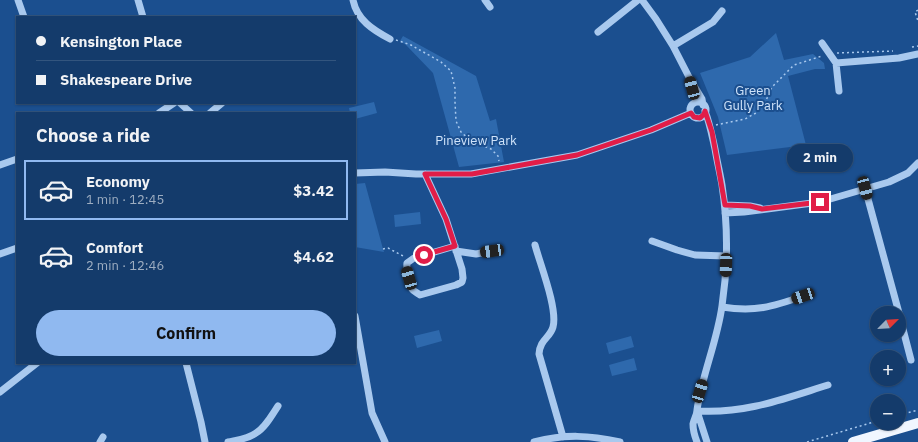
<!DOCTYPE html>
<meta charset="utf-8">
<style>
:root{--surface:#143b6b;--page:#214673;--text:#f1f3f6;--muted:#9dadc1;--line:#33557e;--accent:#90b9f0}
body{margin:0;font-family:"IBM Plex Sans",sans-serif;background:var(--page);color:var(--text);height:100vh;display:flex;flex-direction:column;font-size:15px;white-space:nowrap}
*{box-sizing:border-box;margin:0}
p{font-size:13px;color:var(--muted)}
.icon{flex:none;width:22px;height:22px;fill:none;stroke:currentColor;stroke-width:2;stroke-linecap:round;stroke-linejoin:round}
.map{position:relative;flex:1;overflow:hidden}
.sheet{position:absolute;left:16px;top:112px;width:340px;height:252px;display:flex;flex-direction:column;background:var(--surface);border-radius:0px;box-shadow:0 1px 3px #0004,0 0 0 1px var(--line)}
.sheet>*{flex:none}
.banner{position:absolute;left:16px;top:16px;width:340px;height:88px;border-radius:0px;box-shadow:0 1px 3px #0004,0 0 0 1px var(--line);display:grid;align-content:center;height:88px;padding:0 20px;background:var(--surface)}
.needle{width:26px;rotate:66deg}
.fabs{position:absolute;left:870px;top:306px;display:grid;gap:8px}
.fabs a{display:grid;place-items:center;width:36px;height:36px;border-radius:50%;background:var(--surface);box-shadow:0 1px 3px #0004,0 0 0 1px var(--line);font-size:20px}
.end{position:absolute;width:18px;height:18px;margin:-9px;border:5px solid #e11d48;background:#fff;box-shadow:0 0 0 2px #fff}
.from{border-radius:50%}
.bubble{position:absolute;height:28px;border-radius:14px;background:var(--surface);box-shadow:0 1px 3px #0004,0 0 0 1px var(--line);font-size:13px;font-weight:800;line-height:28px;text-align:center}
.car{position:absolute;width:12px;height:24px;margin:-12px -6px;border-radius:5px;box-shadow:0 0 3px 1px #0007;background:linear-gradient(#222 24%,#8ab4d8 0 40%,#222 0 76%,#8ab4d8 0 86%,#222 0)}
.banner b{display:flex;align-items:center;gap:14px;height:38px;font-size:15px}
.banner b+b{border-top:1px solid var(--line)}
.banner i{width:10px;height:10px;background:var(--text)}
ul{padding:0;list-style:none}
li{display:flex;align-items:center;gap:12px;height:60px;margin:0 8px 6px;padding:0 12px;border:2px solid transparent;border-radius:0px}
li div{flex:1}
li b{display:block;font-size:15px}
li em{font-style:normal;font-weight:800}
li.on{border-color:var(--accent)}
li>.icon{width:36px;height:36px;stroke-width:1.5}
h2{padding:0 20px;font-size:18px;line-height:48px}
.button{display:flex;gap:8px;margin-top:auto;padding:8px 20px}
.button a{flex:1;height:46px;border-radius:24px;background:var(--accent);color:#111;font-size:16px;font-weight:800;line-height:46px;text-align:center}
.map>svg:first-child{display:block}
</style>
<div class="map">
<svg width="918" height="442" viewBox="0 0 918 442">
<rect width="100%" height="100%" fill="#1b4f8f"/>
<path fill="#2e69ad" d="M776,33L784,60L813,54L824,63L825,69H815L788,76L806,145L727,155L718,117L700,73L750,57Z
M403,36L476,76L490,121L496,119L504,162L459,167L433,73L406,45L400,41Z
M374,102L377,113L355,119V113H350L349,108Z
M365,183L383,249L384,252L355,247V184Z
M420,212L421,224L395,227L394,215Z
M439,330L442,341L417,348L414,336Z
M631,336L634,347L609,354L606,343Z
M634,358L637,370L612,376L609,365Z"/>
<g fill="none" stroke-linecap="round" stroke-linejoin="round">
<path stroke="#a9c9ee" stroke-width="1.5" stroke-dasharray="2 3" stroke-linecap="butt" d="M918,10L915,12L918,21
M396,40L411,45L441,62L451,71L455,88V102L456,121L461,132L470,140L491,149L498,156L499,161
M912,47L918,46
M837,53L893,51
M716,125L745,119L756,113L764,105L772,87L794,65L822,56
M383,249L388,248L405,257
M899,415L918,410
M807,442L877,421"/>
<path stroke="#a9c9ee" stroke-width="7" d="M18,0L24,17
M138,0L143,17
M353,0C357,20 373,30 390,39
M485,0L490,7
M642,0L656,19L673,46L690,79L702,99L703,105
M598,32L638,0
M822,43L836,63L899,58L918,54
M673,46L713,22L722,11
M836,63L839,91
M690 110a8 8 0 1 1 16 0a8 8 0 1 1-16 0Z
M180,103L191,113
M159,113L174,103
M210,113L222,103
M0,165L17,159
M355,173L385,172L416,174H471L577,155L651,130L691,113
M425,174L446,219L462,269L463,278L462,282L456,285L420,295C418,293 414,292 412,289C410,284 406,268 407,263L414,258L455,246
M865,188L899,313
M725,205L750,206L760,208
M725,213L744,212L820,202L889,182L908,173L918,163
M652,241L677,250L695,255L726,256
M535,245C540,264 558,309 553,327C550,338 540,339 539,354L563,437
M456,251L476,254L492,251
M0,254L17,248
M722,307C755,312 772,307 803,296
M899,314L911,360
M355,316L372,413L385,442
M186,363L201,422L205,442
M0,392L37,363
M697,411C745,414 783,399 828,385
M697,411L707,442
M100,442L103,437
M228,442C237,440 248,439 256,433C265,428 272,415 278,406
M534,442C565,434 589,435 620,442
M697,442C695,437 693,430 693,424C694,419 697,415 697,410C702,375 717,342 722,306C728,266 728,225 722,185C720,173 717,161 715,149C712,136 710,124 705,111"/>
<path stroke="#f0f6ff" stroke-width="10" d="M853,442L918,423"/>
</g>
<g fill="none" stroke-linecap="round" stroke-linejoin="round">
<path stroke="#e11d48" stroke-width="5" d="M424,255L455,246L446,219L425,174H472L577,155L651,130L691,113L694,117L700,118L704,114L705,111L712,132L725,205L750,206L762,209L820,202"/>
</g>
<g text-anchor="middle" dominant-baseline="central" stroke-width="4" stroke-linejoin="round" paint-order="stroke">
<g font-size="13" fill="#cfe3fa" stroke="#1b4f8f">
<text x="753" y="90">Green<tspan x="753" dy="15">Gully Park</tspan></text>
<text x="476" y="140">Pineview Park</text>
</g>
</g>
</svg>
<div class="fabs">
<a><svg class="needle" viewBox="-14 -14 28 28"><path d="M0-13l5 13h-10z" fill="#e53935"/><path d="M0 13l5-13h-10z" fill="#9dadc1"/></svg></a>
<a>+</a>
<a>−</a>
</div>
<i class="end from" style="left:424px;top:255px"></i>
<i class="end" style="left:820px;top:202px"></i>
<div class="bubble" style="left:787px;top:144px;width:66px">2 min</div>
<i class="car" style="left:692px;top:88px;rotate:345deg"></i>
<i class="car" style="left:865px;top:188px;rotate:165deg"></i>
<i class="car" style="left:492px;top:251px;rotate:262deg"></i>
<i class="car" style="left:726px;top:265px;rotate:182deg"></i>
<i class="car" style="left:409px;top:278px;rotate:344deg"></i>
<i class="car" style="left:803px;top:296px;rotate:251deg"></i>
<i class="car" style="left:700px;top:391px;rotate:17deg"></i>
<div class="banner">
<b><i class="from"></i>Kensington Place</b>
<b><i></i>Shakespeare Drive</b>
</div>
<section class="sheet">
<h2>Choose a ride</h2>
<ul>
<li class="on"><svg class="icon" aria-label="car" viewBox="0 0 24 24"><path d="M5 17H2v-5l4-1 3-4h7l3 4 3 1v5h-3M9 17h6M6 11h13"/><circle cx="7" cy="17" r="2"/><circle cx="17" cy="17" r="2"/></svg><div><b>Economy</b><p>1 min · 12:45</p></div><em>$3.42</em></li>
<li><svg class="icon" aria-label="car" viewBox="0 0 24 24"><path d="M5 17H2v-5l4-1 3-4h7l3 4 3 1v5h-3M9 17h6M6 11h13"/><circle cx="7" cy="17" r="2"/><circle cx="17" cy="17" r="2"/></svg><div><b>Comfort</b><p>2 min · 12:46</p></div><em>$4.62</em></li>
</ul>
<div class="button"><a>Confirm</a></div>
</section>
</div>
